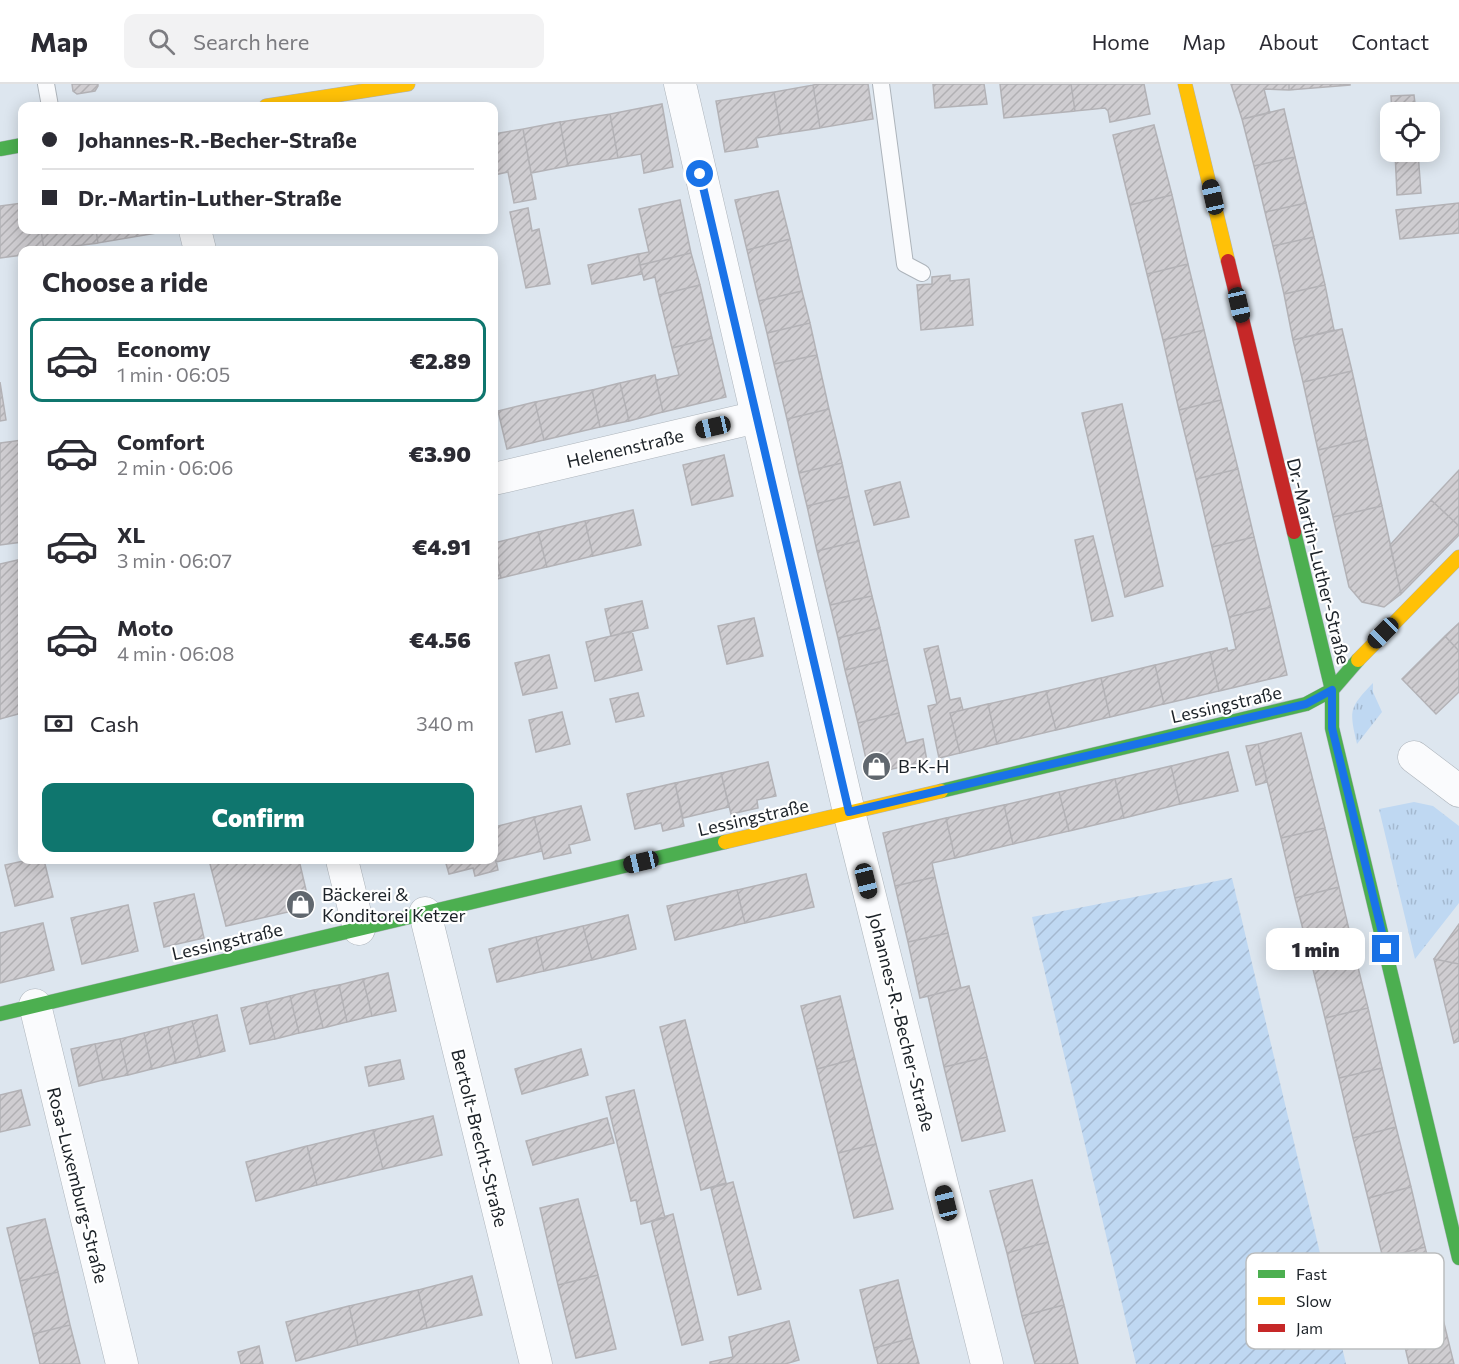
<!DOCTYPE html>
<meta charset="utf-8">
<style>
:root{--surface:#fff;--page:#f2f2f3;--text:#2b2b33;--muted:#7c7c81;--line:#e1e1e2;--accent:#0f766e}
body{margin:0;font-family:Commissioner,sans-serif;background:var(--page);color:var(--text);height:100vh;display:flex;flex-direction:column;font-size:22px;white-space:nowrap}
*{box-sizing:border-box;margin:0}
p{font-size:20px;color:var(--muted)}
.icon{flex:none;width:33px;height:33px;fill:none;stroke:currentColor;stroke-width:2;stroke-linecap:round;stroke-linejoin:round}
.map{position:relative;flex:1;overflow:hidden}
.sheet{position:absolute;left:18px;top:162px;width:480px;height:618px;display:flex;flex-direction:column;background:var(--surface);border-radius:12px;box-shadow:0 3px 15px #0003}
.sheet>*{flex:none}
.guide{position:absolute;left:18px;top:18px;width:480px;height:132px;border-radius:12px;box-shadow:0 3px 15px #0003;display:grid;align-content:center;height:132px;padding:0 24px;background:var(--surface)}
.fabs{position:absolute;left:1380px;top:18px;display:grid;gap:12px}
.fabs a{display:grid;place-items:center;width:60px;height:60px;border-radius:12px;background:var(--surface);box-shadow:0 3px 15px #0003;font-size:30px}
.end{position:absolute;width:27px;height:27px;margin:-14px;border:8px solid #1a73e8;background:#fff;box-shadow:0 0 0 3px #fff}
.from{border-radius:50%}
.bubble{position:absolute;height:42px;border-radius:12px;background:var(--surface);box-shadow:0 3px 15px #0003;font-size:20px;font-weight:800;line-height:42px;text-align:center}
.car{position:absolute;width:18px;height:36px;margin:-18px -9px;border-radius:8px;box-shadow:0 0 4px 2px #0007;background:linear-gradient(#222 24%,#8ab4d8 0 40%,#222 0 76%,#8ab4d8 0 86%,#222 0)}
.guide b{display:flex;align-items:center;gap:21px;height:57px;font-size:22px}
.guide b+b{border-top:2px solid var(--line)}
.guide i{width:15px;height:15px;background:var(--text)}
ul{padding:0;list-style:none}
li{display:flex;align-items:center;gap:18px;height:84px;margin:0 12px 9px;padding:0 12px;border:3px solid transparent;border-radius:12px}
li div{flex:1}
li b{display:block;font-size:22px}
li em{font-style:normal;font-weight:800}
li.current{border-color:var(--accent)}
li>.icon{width:54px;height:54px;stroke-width:1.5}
h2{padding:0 24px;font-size:27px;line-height:72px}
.pay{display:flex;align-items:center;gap:15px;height:66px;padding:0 24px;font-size:22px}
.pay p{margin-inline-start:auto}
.cta{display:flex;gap:12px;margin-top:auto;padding:12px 24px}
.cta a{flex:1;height:69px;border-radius:12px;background:var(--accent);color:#fff;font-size:24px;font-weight:800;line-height:69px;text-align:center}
header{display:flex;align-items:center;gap:36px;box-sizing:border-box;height:84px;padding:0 30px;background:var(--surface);border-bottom:2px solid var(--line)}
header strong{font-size:28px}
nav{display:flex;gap:33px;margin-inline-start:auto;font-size:21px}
.search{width:420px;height:54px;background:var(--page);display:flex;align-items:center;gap:15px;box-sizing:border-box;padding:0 21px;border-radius:12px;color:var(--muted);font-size:22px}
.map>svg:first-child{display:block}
</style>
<header>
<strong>Map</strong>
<div class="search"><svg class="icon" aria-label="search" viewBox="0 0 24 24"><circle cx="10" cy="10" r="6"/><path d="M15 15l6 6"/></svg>Search here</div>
<nav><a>Home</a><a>Map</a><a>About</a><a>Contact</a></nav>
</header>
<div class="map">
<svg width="1459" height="1280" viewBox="0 0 1459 1280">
<defs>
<pattern id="grass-tufts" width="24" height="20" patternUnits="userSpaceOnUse" patternTransform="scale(1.5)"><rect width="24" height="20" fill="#bfd8f2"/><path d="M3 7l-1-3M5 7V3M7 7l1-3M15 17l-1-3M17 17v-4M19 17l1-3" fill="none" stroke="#a4b9d0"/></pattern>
<pattern id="garden-furrows" width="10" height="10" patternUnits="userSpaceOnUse" patternTransform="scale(1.5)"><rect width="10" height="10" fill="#bfd8f2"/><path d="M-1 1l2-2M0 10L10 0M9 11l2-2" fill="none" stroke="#a4b9d0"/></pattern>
<pattern id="building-hatch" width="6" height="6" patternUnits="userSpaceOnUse" patternTransform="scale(1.5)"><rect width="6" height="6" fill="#cfcdd1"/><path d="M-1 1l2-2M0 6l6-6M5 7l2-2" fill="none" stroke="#b1b0b3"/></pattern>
</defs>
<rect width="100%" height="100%" fill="#dde6ef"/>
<path fill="url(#grass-tufts)" d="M1373,599V608L1382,628L1357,660C1349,626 1349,624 1373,599Z
M1414,718L1433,722L1459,742V819L1415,875L1379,725Z"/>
<path fill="url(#garden-furrows)" d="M1232,794L1346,1280H1136L1032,833Z"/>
<path fill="url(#building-hatch)" stroke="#b3b2b6" stroke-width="1.5" d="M72,0H98V2L95,7L77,10L73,7Z
M818,0H868L873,35L820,44L813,1Z
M933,0H984L987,20L935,24Z
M1000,0H1071L1075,27L1004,34Z
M1071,0H1144L1150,30L1110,38L1108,27L1105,24L1075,27Z
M1231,0H1289V6L1264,5L1270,29L1242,35Z
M1289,0H1350V1L1289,6Z
M813,1L820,44L781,50L774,8Z
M774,8L781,50L756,54L758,63L725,68L716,17Z
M1414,11L1416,28H1392L1391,12Z
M662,20L673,83L644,89L641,70L618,74L610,30Z
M1284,25L1295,73L1254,82L1242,35Z
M610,30L618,74L568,82L560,38Z
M560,38L568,82L531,89L523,45Z
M1154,41L1172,111L1130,121L1113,51Z
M523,45L536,115L514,119L508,88L494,91V50Z
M1395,68H1418L1421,109L1397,111Z
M1295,73L1306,119L1265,128L1254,82Z
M778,107L790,155L747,166L735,116Z
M1172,111L1188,180L1147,190L1130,121Z
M680,116L691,169L640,181L638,170L649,168L639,125Z
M22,119V146H41L44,166H22V171L0,174V122Z
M1306,119L1314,153L1273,162L1265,128Z
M1459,119V149L1400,155L1396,126Z
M528,124L532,147L539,145L550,200L526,204L510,128Z
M41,146H96L98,159L44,166Z
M96,146H162L163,148L98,159Z
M1314,153L1325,201L1284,210L1273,162Z
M790,155L802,207L759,217L747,166Z
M691,169L700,201L659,211L655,193L644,196L640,181Z
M638,170L642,190L592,200L588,181Z
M1188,180L1204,246L1163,256L1147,190Z
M950,191V197L969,195L973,241L921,246L917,201L932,200V193Z
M700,201L712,254L672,264L659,211Z
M1325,201L1334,246L1293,256L1284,210Z
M802,207L810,239L767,249L759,217Z
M810,239L817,271L774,280L767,249Z
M1342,245L1352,287L1303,298L1293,256Z
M1204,246L1221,316L1179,326L1163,256Z
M712,254L726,313L663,328L656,296L679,291L672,264Z
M817,271L829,325L787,335L774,280Z
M1352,287L1367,355L1318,366L1303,298Z
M655,291L663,328L629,337L620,299Z
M0,298L6,336L0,337Z
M620,299L629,337L600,343L592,306Z
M592,306L600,343L544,356L535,318Z
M1221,316L1238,385L1196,395L1179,326Z
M535,318L544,356L507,365L498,327Z
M1122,320L1163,502L1125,513L1082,329Z
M829,325L842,379L799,389L787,335Z
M1367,355L1382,422L1333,433L1318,366Z
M22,356V458L0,461V359Z
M724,371L733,412L692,421L683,381Z
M842,379L849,412L807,422L799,389Z
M1238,385L1254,453L1212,463L1196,395Z
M1459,386V442L1431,416Z
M900,398L909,433L874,441L865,407Z
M849,412L859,457L817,467L807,422Z
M1431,416L1459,442V451L1401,510L1390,461Z
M1382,422L1401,510L1384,523L1362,518L1349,503L1333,433Z
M633,426L641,461L593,472L585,437Z
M585,437L593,472L547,483L538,448Z
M538,448L547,483L501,494L494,459Z
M1093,452L1113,532L1092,537L1075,456Z
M1254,453L1271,523L1229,533L1212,463Z
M859,457L872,512L830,521L817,467Z
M494,464L501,494L494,496Z
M22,475V629L0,635V480Z
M872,512L880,544L838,554L830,521Z
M642,517L648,544L611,552L605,525Z
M1271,523L1287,591L1219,607L1210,568L1227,564L1228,567L1236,565L1229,533Z
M754,534L763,572L727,580L718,542Z
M1459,539V567L1445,552Z
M880,544L887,576L845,586L838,554Z
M632,547L642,586L595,597L586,558Z
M1445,552L1459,567V608L1436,630L1402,595Z
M938,562L950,616L960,614L963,626L950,629L960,669L939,674L928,622L937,620L924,565Z
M1210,568L1219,607L1164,620L1155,581Z
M549,571L557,604L523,611L515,579Z
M887,576L899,629L858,639L845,586Z
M1155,581L1164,620L1110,633L1101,594Z
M1101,594L1110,633L1056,646L1046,607Z
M1046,607L1056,646L997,660L988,620Z
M638,609L644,632L616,638L610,615Z
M988,620L997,660L960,669L950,629Z
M562,628L570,660L536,668L529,636Z
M899,629L906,659L923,655L927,677L875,689L868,684L858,639Z
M1301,649L1325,744L1281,754L1258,660Z
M1258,660L1267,698L1256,701L1246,662Z
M1228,668L1238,707L1180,720L1171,682Z
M768,678L776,712L757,716L758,724L731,730L721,689Z
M1171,682L1180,720L1124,734L1115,695Z
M721,689L729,723L683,734L675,699Z
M1115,695L1124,734L1069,747L1059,708Z
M675,699L684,742L663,747L661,739L635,745L627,710Z
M1059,708L1069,747L1013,760L1004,721Z
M1004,721L1013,760L955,774L946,734Z
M581,722L590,756L569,761L571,769L544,775L534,733Z
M534,733L542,767L496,778L494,767V743Z
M946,734L955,774L932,779L935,793L895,802L883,749Z
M1325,744L1339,803L1295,814L1281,754Z
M494,767L498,786L475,792L473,784L449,790L445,776H494Z
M28,776H44L53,813L15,822L5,781Z
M209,776H299L310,823L226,842Z
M806,790L814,823L745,839L737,806Z
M935,793L948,849L908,858L895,802Z
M1339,803L1353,863L1310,873L1295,814Z
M737,806L745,839L675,856L667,822Z
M194,810L204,854L164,863L154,819Z
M128,821L138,867L82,880L71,834Z
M628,831L636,865L592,876L583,842Z
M43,839L54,886L0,899V849Z
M1459,840V880L1434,875Z
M583,842L592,876L544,887L536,853Z
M948,849L961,904L920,914L908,858Z
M536,853L544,887L497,898L489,865Z
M1353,863L1368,924L1325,934L1310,873Z
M1434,875L1459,880V957L1454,959Z
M388,889L396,927L372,932L363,895Z
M363,895L372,932L347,938L339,901Z
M339,901L347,938L323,944L314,906Z
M969,902L987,973L944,983L928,912Z
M314,906L323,944L299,949L290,912Z
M290,912L299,949L275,955L266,918Z
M840,912L855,975L817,985L801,922Z
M266,918L275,955L250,960L241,924Z
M1368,924L1382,984L1339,994L1325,934Z
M217,931L225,967L201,973L192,937Z
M685,936L726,1099L701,1106L660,943Z
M192,937L201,973L176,979L168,943Z
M168,943L176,979L152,985L144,949Z
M144,949L152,985L128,991L120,955Z
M120,955L128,991L103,996L95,960Z
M95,960L103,996L79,1002L71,965Z
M581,965L588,991L522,1010L515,985Z
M987,973L1005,1047L962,1057L944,983Z
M855,975L876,1060L838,1069L817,985Z
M400,976L404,995L369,1002L365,983Z
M1382,984L1396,1043L1353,1054L1339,994Z
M21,1006L30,1041L0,1048V1011Z
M634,1006L665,1134L641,1140L636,1116L631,1117L606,1013Z
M433,1032L442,1071L383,1085L373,1046Z
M607,1034L614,1059L533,1081L526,1057Z
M1396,1043L1411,1103L1368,1114L1353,1054Z
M373,1046L383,1085L317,1101L307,1062Z
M876,1060L893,1125L854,1134L838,1069Z
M307,1062L317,1101L256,1117L246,1078Z
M1032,1096L1048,1158L1007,1169L990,1107Z
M733,1098L761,1205L738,1211L711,1104Z
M1411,1103L1425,1163L1383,1174L1368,1114Z
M578,1115L598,1191L558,1201L540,1124Z
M673,1130L703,1256L682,1261L651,1137Z
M45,1135L58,1188L20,1197L7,1144Z
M1048,1158L1064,1221L1022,1232L1007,1169Z
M1425,1163L1440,1223L1398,1233L1383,1174Z
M58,1188L70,1241L33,1250L20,1197Z
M598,1191L616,1265L576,1274L558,1201Z
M472,1192L482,1231L427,1244L418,1206Z
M898,1196L912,1254L874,1264L860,1206Z
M418,1206L427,1244L358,1261L349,1222Z
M1064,1221L1078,1280H1035L1022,1232Z
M349,1222L358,1261L296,1277L286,1238Z
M1440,1223L1454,1280H1409L1398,1233Z
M789,1237L799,1276L785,1280H710V1278L733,1273L729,1253Z
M70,1241L80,1280H40L33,1250Z
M912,1254L919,1280H878L874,1264Z
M259,1262L263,1280H241L238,1268Z"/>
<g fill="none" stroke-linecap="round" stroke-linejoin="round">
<defs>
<path id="lane" d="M46,0L50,22
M881,0L905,180L922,189"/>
<path id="street" d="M680,0L849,728L987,1280
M195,146L200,166
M494,395L757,333
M1414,673L1459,707
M342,776L359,845
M425,829L536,1280
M35,921L122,1280"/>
<path id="fast" d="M0,65L22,61
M1294,448L1332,606V644L1459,1174
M941,707L1306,620L1332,606L1358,576
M0,930L725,758"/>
<path id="slow" d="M1185,0L1228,177
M266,22L408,0
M1358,576L1459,473
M725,758L941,707"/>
<path id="jam" d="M1228,177L1294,448"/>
</defs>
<use href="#lane" stroke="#adb4bb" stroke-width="18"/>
<use href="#street" stroke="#adb4bb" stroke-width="33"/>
<use href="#fast" stroke="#adb4bb" stroke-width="15"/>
<use href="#slow" stroke="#adb4bb" stroke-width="15"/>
<use href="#jam" stroke="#adb4bb" stroke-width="15"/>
<use href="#lane" stroke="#fafbfd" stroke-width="16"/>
<use href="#street" stroke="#fafbfd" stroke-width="32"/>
<use href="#fast" stroke="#4caf50" stroke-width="14"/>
<use href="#slow" stroke="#ffc107" stroke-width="14"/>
<use href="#jam" stroke="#c62828" stroke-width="14"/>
</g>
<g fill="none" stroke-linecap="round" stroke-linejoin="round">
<path stroke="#1a73e8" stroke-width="8" d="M700,90L849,728L1306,620L1332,606V644L1386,865"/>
</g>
<defs>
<symbol id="shop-disc" viewBox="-11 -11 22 22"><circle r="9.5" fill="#60676e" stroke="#fff"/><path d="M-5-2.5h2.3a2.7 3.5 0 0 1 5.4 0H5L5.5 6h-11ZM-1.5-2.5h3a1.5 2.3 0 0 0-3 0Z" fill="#fff"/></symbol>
</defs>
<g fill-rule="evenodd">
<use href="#shop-disc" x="860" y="666" width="33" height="33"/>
<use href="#shop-disc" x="284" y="804" width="33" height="33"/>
</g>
<g text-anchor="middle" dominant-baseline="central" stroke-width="4.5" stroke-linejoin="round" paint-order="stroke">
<g font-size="18" fill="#1c2228" stroke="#fff">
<text transform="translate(625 364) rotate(-13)">Helenenstraße</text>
<text transform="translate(1319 477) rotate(76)">Dr.-Martin-Luther-Straße</text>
<text transform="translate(1226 620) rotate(-13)">Lessingstraße</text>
<text transform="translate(753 733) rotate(-13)">Lessingstraße</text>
<text transform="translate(227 857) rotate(-13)">Lessingstraße</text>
<text transform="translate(902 938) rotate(76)">Johannes-R.-Becher-Straße</text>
<text transform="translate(480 1054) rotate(76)">Bertolt-Brecht-Straße</text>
<text transform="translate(78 1101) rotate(76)">Rosa-Luxemburg-Straße</text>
</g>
<g font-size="18" fill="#1c2228" stroke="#fff" text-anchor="start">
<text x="898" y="682">B-K-H</text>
<text x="322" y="810">Bäckerei &amp;<tspan x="322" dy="21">Konditorei Ketzer</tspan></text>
</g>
</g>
<rect x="1246" y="1169" width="198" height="96" rx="9" fill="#fff" stroke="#bbbdbe" stroke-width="1.5"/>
<rect x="1258" y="1186" width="27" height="8" fill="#4caf50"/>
<rect x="1258" y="1213" width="27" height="8" fill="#ffc107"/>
<rect x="1258" y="1240" width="27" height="8" fill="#c62828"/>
<g font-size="16" fill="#1c2228">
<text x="1296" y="1196">Fast</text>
<text x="1296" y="1223">Slow</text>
<text x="1296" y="1250">Jam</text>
</g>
</svg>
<div class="fabs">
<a><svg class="icon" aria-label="locate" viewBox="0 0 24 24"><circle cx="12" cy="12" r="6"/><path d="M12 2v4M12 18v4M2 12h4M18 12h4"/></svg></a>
</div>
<i class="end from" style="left:700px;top:90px"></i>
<i class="end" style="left:1386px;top:865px"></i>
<div class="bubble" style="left:1266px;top:844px;width:99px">1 min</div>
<i class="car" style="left:1213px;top:113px;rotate:347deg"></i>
<i class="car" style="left:1239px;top:221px;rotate:167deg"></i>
<i class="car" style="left:713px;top:343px;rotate:257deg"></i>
<i class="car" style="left:1383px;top:549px;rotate:225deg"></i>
<i class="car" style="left:641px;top:778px;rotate:257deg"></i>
<i class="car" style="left:866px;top:797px;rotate:166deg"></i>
<i class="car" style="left:946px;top:1119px;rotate:346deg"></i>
<div class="guide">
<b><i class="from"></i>Johannes-R.-Becher-Straße</b>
<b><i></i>Dr.-Martin-Luther-Straße</b>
</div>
<section class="sheet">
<h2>Choose a ride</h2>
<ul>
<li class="current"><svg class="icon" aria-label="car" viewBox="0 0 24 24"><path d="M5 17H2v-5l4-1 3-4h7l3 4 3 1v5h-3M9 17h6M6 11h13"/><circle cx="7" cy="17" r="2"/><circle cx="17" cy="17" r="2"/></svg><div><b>Economy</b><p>1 min · 06:05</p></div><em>€2.89</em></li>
<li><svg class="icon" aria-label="car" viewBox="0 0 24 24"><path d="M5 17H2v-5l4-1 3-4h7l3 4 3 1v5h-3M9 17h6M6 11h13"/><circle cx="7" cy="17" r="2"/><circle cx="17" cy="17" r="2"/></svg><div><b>Comfort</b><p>2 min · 06:06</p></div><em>€3.90</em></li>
<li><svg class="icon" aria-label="car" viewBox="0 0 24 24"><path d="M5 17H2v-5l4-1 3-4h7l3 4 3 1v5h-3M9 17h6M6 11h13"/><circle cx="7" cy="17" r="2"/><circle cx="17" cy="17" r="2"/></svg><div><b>XL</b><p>3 min · 06:07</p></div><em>€4.91</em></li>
<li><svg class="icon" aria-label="car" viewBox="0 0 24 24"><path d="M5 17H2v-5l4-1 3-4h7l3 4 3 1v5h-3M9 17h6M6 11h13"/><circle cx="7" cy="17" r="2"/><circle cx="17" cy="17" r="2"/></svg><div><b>Moto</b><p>4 min · 06:08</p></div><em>€4.56</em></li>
</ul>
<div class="pay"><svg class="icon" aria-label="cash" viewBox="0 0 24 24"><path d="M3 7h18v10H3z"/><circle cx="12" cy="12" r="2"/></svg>Cash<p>340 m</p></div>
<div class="cta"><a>Confirm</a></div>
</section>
</div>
